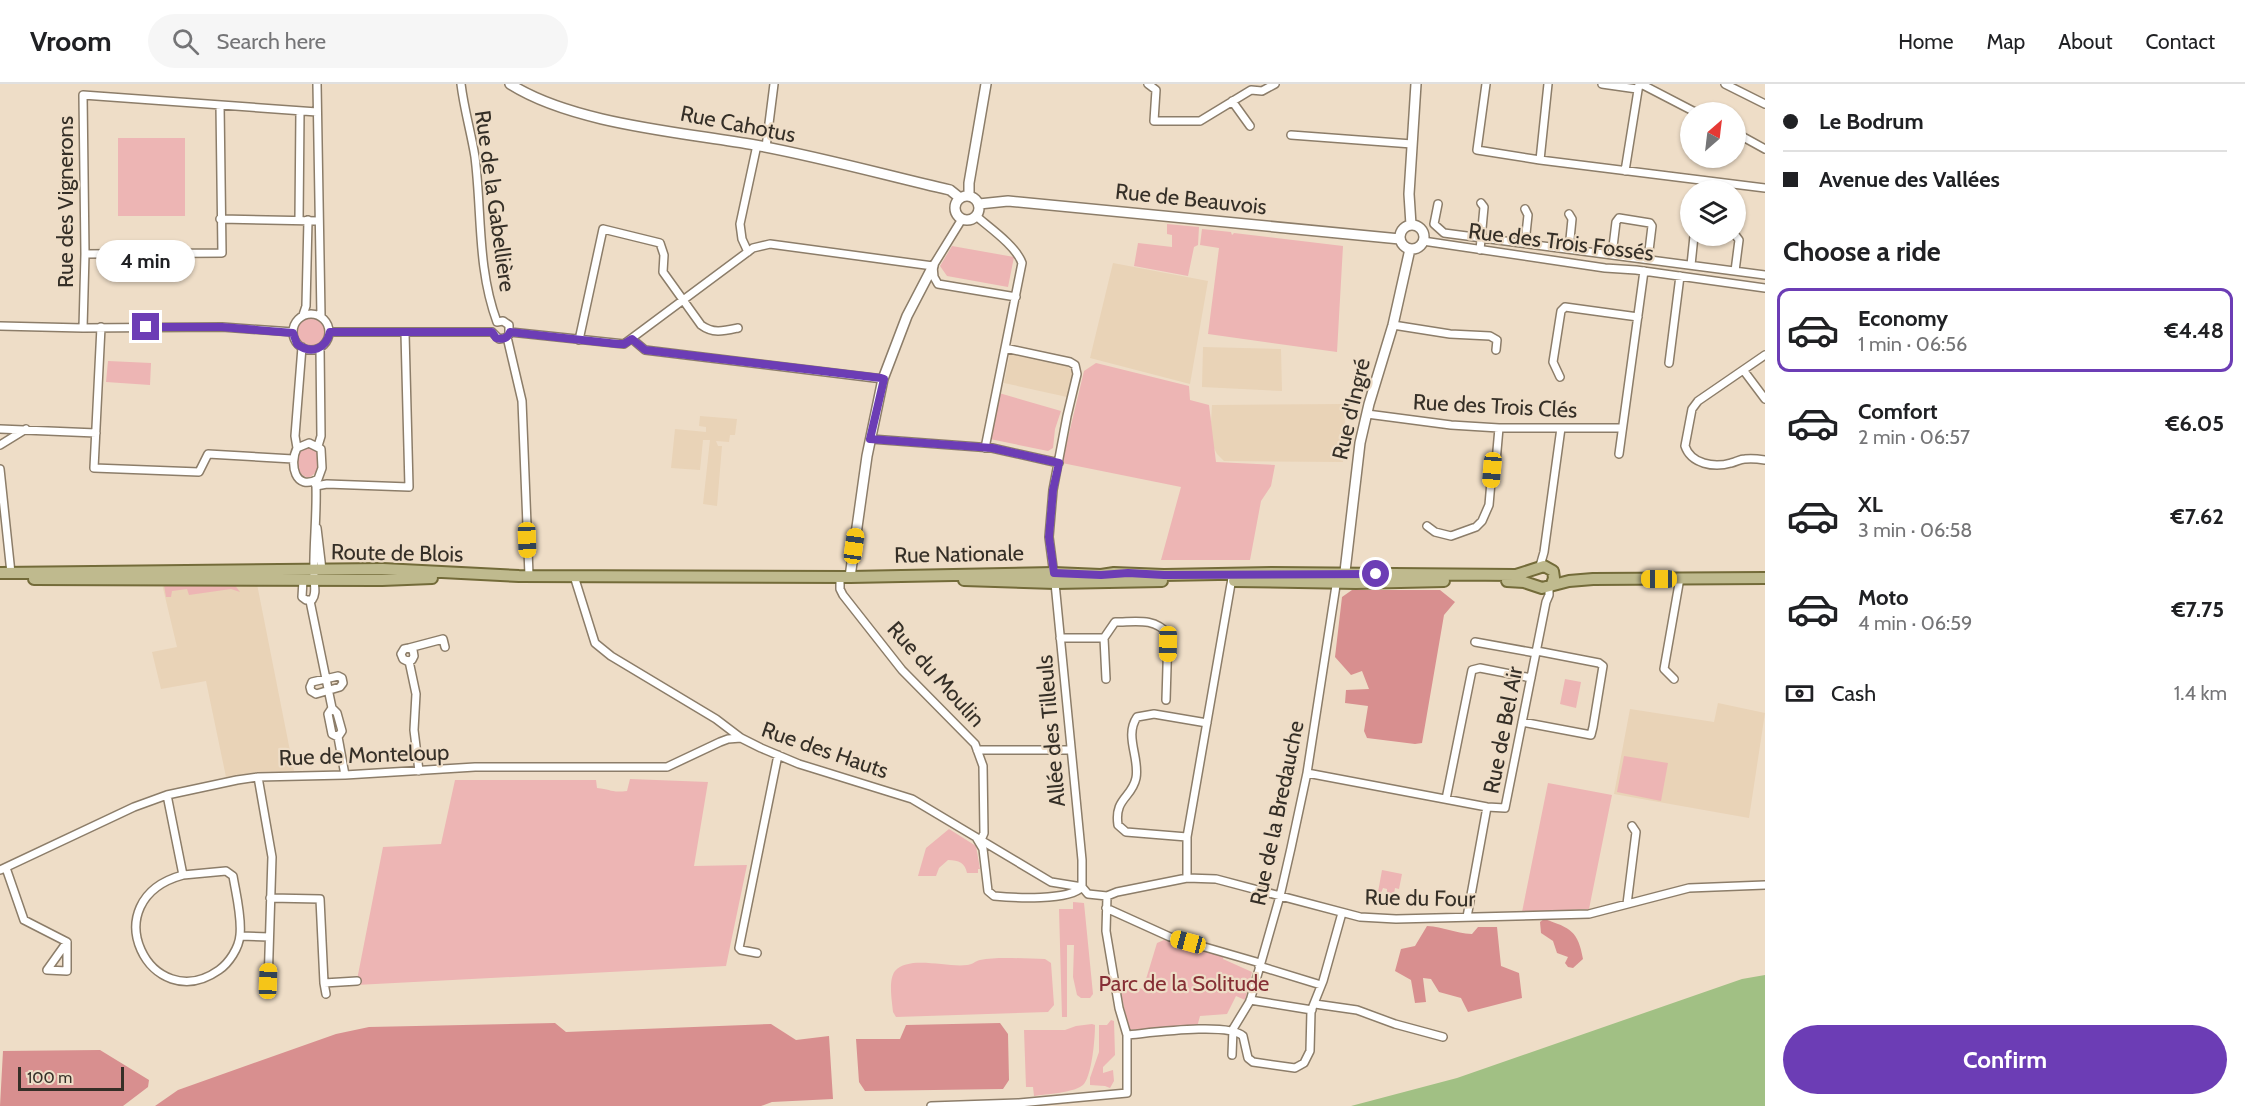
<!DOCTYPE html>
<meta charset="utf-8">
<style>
:root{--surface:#fff;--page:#f6f6f6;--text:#202124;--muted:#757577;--line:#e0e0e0;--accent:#6c3db5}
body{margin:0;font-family:Cabin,sans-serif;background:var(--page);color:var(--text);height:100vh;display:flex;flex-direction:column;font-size:22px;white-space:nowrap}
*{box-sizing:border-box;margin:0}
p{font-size:20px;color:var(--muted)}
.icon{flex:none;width:33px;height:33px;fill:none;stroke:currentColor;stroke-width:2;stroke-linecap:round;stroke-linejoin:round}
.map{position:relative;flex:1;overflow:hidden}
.sheet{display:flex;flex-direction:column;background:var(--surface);width:480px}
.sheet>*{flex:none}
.top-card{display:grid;align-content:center;height:132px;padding:0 18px;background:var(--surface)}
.needle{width:39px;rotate:28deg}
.controls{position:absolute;left:1680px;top:18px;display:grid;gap:12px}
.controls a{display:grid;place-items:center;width:66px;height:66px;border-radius:50%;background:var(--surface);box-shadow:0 2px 4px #0004;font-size:30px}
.scale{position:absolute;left:18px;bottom:15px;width:106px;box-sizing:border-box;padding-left:6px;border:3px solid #352f27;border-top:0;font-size:16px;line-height:21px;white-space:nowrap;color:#352f27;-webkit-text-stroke:4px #eeddc7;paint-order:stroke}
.end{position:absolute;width:27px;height:27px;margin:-14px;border:8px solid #6c3db5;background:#fff;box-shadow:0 0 0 3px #fff}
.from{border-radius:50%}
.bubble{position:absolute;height:42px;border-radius:21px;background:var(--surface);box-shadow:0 2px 4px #0004;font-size:20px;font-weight:800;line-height:42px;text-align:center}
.car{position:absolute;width:18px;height:36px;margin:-18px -9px;border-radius:8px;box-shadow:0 0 4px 2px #0007;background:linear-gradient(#f5c518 24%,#345 0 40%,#f5c518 0 76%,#345 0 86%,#f5c518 0)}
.top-card b{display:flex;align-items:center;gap:21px;height:57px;font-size:22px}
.top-card b+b{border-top:2px solid var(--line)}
.top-card i{width:15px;height:15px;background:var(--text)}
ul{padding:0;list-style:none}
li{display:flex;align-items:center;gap:18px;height:84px;margin:0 12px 9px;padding:0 6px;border:3px solid transparent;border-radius:12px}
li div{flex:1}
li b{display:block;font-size:22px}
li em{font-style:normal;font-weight:800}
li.selected{border-color:var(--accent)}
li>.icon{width:54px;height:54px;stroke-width:1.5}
h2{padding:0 18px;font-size:27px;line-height:72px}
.pay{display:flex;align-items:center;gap:15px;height:66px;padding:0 18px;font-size:22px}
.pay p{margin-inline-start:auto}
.primary-button{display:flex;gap:12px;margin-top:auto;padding:12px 18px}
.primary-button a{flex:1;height:69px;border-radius:36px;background:var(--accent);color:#fff;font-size:24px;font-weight:800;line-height:69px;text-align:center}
header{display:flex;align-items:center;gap:36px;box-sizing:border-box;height:84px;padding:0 30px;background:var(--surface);border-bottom:2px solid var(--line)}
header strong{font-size:28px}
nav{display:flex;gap:33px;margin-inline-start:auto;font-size:21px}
.search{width:420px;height:54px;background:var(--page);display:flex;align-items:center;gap:15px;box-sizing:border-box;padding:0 21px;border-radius:33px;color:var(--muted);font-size:22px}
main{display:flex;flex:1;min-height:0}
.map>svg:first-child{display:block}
</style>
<header>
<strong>Vroom</strong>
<div class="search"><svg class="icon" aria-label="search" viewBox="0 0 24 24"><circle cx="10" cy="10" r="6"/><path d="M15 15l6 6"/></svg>Search here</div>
<nav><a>Home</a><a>Map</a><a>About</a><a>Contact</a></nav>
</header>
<main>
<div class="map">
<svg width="1765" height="1022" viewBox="0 0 1765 1022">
<rect width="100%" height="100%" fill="#eeddc7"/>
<path fill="#e9d3b7" d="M1113,179L1208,197L1190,300L1090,274Z
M1203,263L1281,265L1282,307L1202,303Z
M1010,269L1064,280L1073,287L1067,313L1004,299Z
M1346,320L1343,378L1224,377L1217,370L1210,356L1212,321Z
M700,332L737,335L735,351H730L729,358L716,357L718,362H722L717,422L703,420L710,356H703L700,386L671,384L675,345L706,348V343L699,342Z
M162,500H257L294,687L257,688L226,693L206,597L161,605L152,568L177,563Z
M1718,619L1765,629L1749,734L1614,710L1630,625L1714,638Z"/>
<path fill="#edb5b4" d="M118,54H185V132H118Z
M1167,140L1199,143L1198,161L1194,163L1188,192L1134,182L1138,159L1172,163V151L1167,150Z
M1202,145L1231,148L1232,151L1234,149L1343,162L1337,268L1208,250L1219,164L1200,161Z
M952,162L1014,173L1008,203L947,192L940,182Z
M297 248a14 14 0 1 1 28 0a14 14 0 1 1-28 0Z
M108,277L151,279L150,301L106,298Z
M1096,279L1189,302L1190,316L1209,321L1216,378L1275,381L1271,402L1261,417L1250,476H1161L1181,403L1062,379L1084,287Z
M999,309L1061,327L1055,345L1053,364L1048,367L990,355Z
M311,362L318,369L319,386L309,394C295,391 293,372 303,363Z
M234,500L240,508L231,505L189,511L187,505L172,507L171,513H166L164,501Z
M1565,595L1581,598L1576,624L1560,620Z
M1624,672L1668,679L1661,717L1617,708Z
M630,695L708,698L694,782L747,781L726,882L356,901L383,763L441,760L455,696H596L597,704C611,705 610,709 627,707Z
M1548,699L1612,711L1589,825L1522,828Z
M949,745L976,762L980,785H978V789H967C965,779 959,776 948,776L939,784L936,792H918L926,764Z
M1382,786L1402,790L1399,805L1395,804L1394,810L1387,808V805L1383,804L1381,809L1378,808Z
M1073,818L1084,819L1093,910L1090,914H1081L1077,911L1073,893L1074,861H1067V933H1062L1059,825H1073Z
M1164,856L1223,870V875L1252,888L1245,916L1236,912L1227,930L1200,932L1197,943L1129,946L1119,900L1143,905L1157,859Z
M1045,875L1051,879L1054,921L1048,928L896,933L893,928C892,917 888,896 895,887C909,871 948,884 967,881C972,881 975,877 980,876C999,872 1026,875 1045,875Z
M1111,936L1114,937L1115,971L1103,983V989L1113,986L1114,997L1110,1004L1105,1002L1090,1001V994L1099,968V941H1107Z
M1092,940L1095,941C1095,955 1092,990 1084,1000C1076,1009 1045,1010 1034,1012L1033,1003H1026L1024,946H1065L1076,942Z"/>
<path fill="#d88f8f" d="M1352,506H1440L1455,518L1444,531L1422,659L1415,660L1367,654L1364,647L1368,622L1345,619L1346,606L1369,605L1362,587L1351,591L1335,573L1342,513Z
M1544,835C1571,844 1578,847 1583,875L1573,884L1568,883L1565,879L1568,873L1557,869L1553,857L1541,849L1540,838Z
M1427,842C1444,843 1454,849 1472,850L1478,843H1497L1501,882L1519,889L1522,914L1468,928L1461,914L1439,908L1431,895L1423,894L1426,918L1415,919L1411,896L1395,887L1401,865L1415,862Z
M555,939L566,948L771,940L796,956L829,952L833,1015L772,1018L761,1022H155L178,1006L336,950L369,943Z
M1000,939L1008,950L1009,996L1003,1005L865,1007L859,998L856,955H900L906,941Z
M100,966L149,996L148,1003L123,1022H0L3,967Z"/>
<path fill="#a1c084" d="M1765,891V1022H1351L1457,994L1742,895Z"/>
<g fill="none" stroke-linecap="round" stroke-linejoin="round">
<defs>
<path id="minor" d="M317,0L321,232
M461,0C464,25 471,48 475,73C482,128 477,184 497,238
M1148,0L1156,6L1154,37H1200L1251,6L1262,7L1275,0
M1486,0L1477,66L1540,76L1765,104
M1602,0L1637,5
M1641,0L1695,28
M1725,0L1765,20
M1232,17L1250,42
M1736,49L1765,65
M1291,51L1412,60
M766,63L774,0
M1540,76L1548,0
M1625,87L1639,0
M1438,120L1434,140L1444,149L1765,191
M976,132C990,144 1016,162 1022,179L985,364
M220,135L318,137
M299,136L300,27
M1423,157L1605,184L1636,186L1765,204
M1525,159L1528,131L1525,125
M1569,165L1572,135L1569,130
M1480,166L1484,123L1481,119
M748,168L742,155L740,140L757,61
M85,170L222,169L220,21
M1612,171L1616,138L1619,134L1650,139L1652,142L1648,175
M1691,181L1694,152
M933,182L934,193L938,200L1016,213
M933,182L962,135
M1735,187L1739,156L1736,152
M293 248a18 18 0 1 1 36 0a18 18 0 1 1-36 0Z
M303,231L306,222L308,136
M1393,241L1450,250L1490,252L1497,256L1496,266
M0,242L83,244L222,243L293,248
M101,243L94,384L199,388L208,370L293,375
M83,244L85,170L83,11L317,28
M330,248H492
M492,248L499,255L505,254L509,251V241L503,237L497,238
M510,248L624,260L753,164L770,160L933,182
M507,253L522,317L529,491
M632,255L645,266L883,295
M579,256L603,145L660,159L664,171L663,188L701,241C713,250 724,247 738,244
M1005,264L1070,278L1075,281L1077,290L1067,332L1053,406L1049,453L1055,499L1082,776V803
M1765,271L1698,317L1692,325L1685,362C1691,380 1714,384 1731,379C1736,378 1740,375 1745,375C1752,374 1759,375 1765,376
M1669,279L1680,192
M1744,287L1765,315
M1560,293L1553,278L1561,227L1565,223L1638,233
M1367,330L1451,341L1499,344H1622
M0,345L96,349
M871,355L992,364L1059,379
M309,359L321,365L322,384L318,395C295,408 289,380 297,364Z
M0,361L26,345
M318,362L321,352L320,264
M297,364L295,352L302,263
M1619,370L1644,187
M0,385L11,489
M316,402L327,400L409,403L405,249
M1427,442L1435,448L1451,452L1476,443L1482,437L1489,421L1492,386L1496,378L1499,344
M317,444L322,486
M1540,482L1544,468L1561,344
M574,492L595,559L611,572L716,635L741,654L761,664L799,680L912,715L1051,798L1082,803
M840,493V505L843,511L902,586L975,660L983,682L984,749L981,756
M303,496L302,513L306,516H312C317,509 314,502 314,493C313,463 317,433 316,402L314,398
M310,517L332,624L328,630L332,650L338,653L342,647L337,629L332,624
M1060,554H1104L1106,595
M1104,554L1115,538C1135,538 1154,533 1168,550L1166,616
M1475,558L1536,569
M409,564L404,565L401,570L403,575L407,577L412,576L414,572L413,566L409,564L443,555L445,563
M409,577L416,610L414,646L419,687
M338,592L342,594L343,599L340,603L316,610L311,607L310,603L312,598Z
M1674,595L1664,585L1680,494
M1522,638L1591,651L1593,643L1603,582L1599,579L1537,567
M338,653L345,691
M977,666H1070
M1307,689L1487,723L1505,724L1546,518L1549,511V503
M258,693L272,773L268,901
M167,711L183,791C91,816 151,934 219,886C229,879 239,864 240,851C242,833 236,810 233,792L226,787L183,791
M1446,715L1472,586L1480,584L1531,594
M1187,753L1126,748L1118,741C1114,714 1132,714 1136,694C1140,674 1124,652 1137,633L1154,630L1207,639
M977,755L983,765L988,807L994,812C1014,814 1069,817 1082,803
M6,784L24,836L67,858V887L47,886L67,858
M0,786L134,723L167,711L237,696L258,693L345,691L475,683H667L720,658L728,655L741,654
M1187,794V753L1232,494
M1082,803L1088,810L1107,812L1117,808L1187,794L1216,795L1360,833L1396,835L1589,830L1689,804L1765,801
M270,814L320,815L324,899L326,910
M1627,820L1636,748L1632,742
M1106,824L1170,853L1260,879
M1467,833L1487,723
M240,852L269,853
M757,869L741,866L739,864L778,671
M1259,882L1321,901
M324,899L357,897
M1250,916L1312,926
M1315,920L1357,926L1395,940L1443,953
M1127,951C1150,949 1228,938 1243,952L1248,974L1253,978L1295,984L1304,979L1310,967L1311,927L1323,897L1342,829
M1232,971L1233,945L1250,917L1280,812L1291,764L1307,689L1337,495
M931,1022L1019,1019L1127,1009V951L1119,924L1106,847L1107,812"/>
<path id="tertiary" d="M510,0C573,40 681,48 755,61C821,73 885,91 950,106L960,114
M955 124a12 12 0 1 1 24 0a12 12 0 1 1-24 0Z
M969,112V99L986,0
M979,120L1008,117L1400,155
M1411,141L1409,110L1416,0
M1400 153a12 12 0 1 1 24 0a12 12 0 1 1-24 0Z
M850,493L867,372L883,295L907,232L933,182
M1344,496L1360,359L1369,320L1393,241L1410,165"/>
<path id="primary" d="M0,489L383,485L519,492L850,493L1054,489L1101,491L1114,489L1164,491L1272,489L1516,491L1544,482L1553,487L1554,494L1552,500
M34,495L382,496L432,494
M964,496L1055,499L1162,497
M1234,497L1356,499L1444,497
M1507,497L1524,498L1542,504L1569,497L1593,495L1765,494"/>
</defs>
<use href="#minor" stroke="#8c7d69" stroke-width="10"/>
<use href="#tertiary" stroke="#8c7d69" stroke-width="12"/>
<use href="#primary" stroke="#736b39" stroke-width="14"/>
<use href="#minor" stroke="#fff" stroke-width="7"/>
<use href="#tertiary" stroke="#fff" stroke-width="9"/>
<use href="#primary" stroke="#bfba8e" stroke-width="10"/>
</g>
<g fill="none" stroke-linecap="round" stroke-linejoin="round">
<path stroke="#6c3db5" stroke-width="8" d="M146,243H222L293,249L297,260C311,271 326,265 330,248H492L496,254C503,256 508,254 510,248L618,260H624L632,255L645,266L881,294L884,295L870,355L992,364L1059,379L1053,406L1049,453L1054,489L1101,491L1128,489L1164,491L1376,490"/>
</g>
<g text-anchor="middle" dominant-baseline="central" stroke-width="4.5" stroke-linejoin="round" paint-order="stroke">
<g font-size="22" fill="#352f27" stroke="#eeddc7">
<text transform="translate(738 40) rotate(11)">Rue Cahotus</text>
<text transform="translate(1191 115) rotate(6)">Rue de Beauvois</text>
<text transform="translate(495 117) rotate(82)">Rue de la Gabellière</text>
<text transform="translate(65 118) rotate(-90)">Rue des Vignerons</text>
<text transform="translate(1561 158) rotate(7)">Rue des Trois Fossés</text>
<text transform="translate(1495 322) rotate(3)">Rue des Trois Clés</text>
<text transform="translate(1351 325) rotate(-77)">Rue d'Ingré</text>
<text transform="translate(397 469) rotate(1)">Route de Blois</text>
<text transform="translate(959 470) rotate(-1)">Rue Nationale</text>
<text transform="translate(936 590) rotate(48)">Rue du Moulin</text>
<text transform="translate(1503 646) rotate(-79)">Rue de Bel Air</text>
<text transform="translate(1051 647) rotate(-95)">Allée des Tilleuls</text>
<text transform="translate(825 666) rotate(19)">Rue des Hauts</text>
<text transform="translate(364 671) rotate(-2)">Rue de Monteloup</text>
<text transform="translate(1277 729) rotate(-78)">Rue de la Bredauche</text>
<text transform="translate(1420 814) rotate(1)">Rue du Four</text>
</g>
<g font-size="22" fill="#862f35" stroke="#eeddc7">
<text x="1184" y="899">Parc de la Solitude</text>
</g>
</g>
</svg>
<div class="controls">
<a><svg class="needle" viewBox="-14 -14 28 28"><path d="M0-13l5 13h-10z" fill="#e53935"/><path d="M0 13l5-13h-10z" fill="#757577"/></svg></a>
<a><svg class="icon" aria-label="layers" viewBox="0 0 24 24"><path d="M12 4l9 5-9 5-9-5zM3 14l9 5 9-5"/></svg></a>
</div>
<div class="scale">100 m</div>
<i class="end from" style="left:1376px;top:490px"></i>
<i class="end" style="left:146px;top:243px"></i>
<div class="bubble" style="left:96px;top:156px;width:99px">4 min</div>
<i class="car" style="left:1492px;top:386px;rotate:185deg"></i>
<i class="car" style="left:527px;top:456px;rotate:178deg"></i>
<i class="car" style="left:854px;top:462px;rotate:8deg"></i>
<i class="car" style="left:1659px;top:495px;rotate:270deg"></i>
<i class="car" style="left:1168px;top:560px;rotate:181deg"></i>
<i class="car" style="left:1188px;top:858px;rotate:285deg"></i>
<i class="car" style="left:268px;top:897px;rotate:2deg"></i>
</div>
<section class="sheet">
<div class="top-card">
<b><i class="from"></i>Le Bodrum</b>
<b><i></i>Avenue des Vallées</b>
</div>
<h2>Choose a ride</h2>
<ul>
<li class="selected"><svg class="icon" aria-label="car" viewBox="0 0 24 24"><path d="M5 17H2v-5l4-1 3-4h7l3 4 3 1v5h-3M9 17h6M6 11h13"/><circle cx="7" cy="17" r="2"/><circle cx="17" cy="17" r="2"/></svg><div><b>Economy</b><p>1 min · 06:56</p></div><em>€4.48</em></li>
<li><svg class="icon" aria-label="car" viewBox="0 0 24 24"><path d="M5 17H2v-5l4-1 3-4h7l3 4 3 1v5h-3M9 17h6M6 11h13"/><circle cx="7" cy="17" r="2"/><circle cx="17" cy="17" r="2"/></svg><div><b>Comfort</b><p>2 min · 06:57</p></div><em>€6.05</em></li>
<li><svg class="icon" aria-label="car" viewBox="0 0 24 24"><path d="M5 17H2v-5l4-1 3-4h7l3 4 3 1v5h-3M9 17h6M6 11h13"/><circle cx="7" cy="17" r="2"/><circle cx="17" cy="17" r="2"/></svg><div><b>XL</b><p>3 min · 06:58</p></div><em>€7.62</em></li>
<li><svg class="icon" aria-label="car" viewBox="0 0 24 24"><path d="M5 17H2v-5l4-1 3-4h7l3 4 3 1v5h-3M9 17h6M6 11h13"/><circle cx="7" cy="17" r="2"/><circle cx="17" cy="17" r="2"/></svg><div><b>Moto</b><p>4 min · 06:59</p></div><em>€7.75</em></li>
</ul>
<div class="pay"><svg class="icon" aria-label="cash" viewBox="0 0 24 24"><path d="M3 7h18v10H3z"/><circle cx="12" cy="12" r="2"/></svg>Cash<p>1.4 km</p></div>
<div class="primary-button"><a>Confirm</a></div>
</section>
</main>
